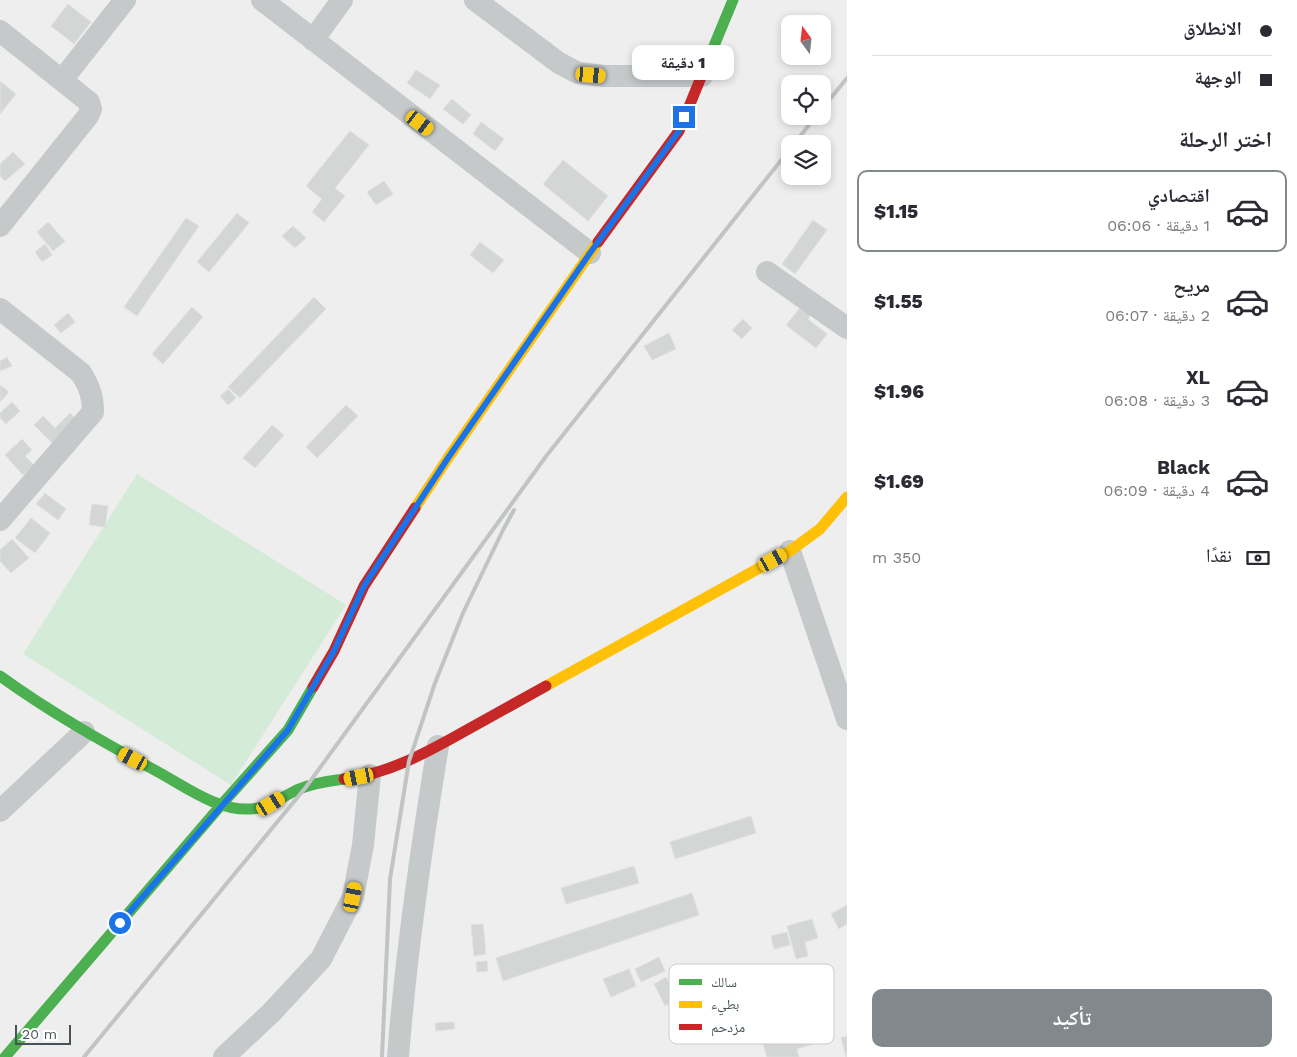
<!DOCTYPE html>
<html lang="ar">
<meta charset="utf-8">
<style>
:root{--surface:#fff;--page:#f7f7f7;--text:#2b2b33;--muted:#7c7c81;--line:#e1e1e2;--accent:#81898c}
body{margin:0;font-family:"Work Sans","Noto Naskh Arabic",sans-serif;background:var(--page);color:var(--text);direction:rtl;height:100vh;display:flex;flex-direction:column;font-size:19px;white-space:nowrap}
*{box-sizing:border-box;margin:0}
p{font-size:16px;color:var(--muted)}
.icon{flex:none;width:28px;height:28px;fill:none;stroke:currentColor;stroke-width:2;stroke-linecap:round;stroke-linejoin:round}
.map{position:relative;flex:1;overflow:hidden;direction:ltr}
.details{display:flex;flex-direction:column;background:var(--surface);width:450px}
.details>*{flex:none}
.guide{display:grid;align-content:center;height:110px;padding:0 25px;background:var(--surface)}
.needle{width:32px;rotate:345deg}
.fabs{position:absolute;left:781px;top:15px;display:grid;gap:10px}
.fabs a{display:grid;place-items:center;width:50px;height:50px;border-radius:10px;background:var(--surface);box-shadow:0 2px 8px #0003;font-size:25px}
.scale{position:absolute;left:15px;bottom:12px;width:56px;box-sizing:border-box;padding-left:5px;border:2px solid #475358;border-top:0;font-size:14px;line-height:18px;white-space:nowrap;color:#475358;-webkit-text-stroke:4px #fff;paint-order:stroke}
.end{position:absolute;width:22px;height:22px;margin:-11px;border:6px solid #1a73e8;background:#fff;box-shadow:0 0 0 2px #fff}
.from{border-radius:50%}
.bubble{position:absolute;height:35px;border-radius:10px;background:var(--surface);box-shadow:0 2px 8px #0003;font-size:16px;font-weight:800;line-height:35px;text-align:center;direction:rtl}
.car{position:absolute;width:15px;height:30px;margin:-15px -8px;border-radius:6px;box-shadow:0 0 4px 1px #0007;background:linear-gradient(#f5c518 24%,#345 0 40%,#f5c518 0 76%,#345 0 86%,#f5c518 0)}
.guide b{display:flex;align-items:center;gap:18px;height:48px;font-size:19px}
.guide b+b{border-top:1px solid var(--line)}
.guide i{width:12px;height:12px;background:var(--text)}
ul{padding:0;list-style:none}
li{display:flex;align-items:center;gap:15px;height:82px;margin:0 10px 8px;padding:0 15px;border:2px solid transparent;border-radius:10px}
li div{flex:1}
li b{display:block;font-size:19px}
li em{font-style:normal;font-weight:800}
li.active{border-color:var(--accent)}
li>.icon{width:45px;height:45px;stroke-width:1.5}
h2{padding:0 25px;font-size:22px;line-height:60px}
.pay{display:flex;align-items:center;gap:12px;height:55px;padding:0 25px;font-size:19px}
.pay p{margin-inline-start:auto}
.primary-button{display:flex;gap:10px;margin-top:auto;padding:10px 25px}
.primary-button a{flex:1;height:58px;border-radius:10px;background:var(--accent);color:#fff;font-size:20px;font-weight:800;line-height:58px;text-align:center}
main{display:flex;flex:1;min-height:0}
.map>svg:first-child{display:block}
</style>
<main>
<section class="details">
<div class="guide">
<b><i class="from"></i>الانطلاق</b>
<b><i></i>الوجهة</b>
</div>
<h2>اختر الرحلة</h2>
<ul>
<li class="active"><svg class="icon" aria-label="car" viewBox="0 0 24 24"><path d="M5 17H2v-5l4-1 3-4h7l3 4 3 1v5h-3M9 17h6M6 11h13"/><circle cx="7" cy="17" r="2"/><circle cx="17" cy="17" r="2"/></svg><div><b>اقتصادي</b><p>1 دقيقة · 06:06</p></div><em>$1.15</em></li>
<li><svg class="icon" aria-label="car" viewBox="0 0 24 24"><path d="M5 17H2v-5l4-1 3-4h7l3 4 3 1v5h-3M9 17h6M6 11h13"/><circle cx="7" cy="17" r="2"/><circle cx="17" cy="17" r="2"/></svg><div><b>مريح</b><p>2 دقيقة · 06:07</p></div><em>$1.55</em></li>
<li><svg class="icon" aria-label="car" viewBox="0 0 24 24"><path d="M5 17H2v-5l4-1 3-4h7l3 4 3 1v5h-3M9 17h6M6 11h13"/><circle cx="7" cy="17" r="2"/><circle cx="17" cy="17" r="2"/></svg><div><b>XL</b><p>3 دقيقة · 06:08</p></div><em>$1.96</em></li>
<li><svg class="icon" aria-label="car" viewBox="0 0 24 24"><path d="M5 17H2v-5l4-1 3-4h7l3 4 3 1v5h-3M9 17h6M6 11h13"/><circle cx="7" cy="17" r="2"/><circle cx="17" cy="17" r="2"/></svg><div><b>Black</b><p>4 دقيقة · 06:09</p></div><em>$1.69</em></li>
</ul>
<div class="pay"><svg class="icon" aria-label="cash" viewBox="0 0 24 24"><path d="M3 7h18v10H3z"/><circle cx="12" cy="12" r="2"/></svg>نقدًا<p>350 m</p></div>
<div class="primary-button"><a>تأكيد</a></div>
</section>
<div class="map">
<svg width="847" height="1057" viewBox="0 0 847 1057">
<rect width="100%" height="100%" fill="#eee"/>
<path fill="#d4ebd8" d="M137,474L346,605L231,785L23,654Z"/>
<path fill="#d4d6d6" stroke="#dfe0e0" d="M68,4L91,22L74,44L51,26Z
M416,70L440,85L430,99L407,83Z
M0,81L16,94L0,114Z
M452,99L471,115L463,124L443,109Z
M481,122L504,139L495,151L473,134Z
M350,131L369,145L335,188L345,196L324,222L312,212L322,199L306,186Z
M13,152L25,164L5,181L0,176V164Z
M563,160L608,196L588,221L543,184Z
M384,181L393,194L376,205L367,192Z
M237,213L249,223L209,272L197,262Z
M186,218L199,226L137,316L124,307Z
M813,220L827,230L795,274L782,264Z
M48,222L65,241L53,251L37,232Z
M293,226L306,238L295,248L282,236Z
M480,242L504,260L493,273L470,255Z
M45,244L52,255L42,262L35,252Z
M314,297L326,309L240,398L228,387Z
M804,303L814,311L808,319L827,334L816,348L786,325Z
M192,307L203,317L163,364L152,354Z
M68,313L75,322L61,333L54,325Z
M743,319L752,328L742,339L732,330Z
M669,333L676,349L652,360L644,346Z
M7,357L12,366L0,371V361Z
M0,385L9,392L0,402Z
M228,389L236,398L228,405L220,396Z
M12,402L20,411L6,424L0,418V413Z
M346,405L358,416L317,458L306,447Z
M70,413L78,421L54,445L34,425L43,416L55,428Z
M272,425L284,435L255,468L243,458Z
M22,439L32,450L25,456L34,465L23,475L5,455Z
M45,493L66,509L58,520L36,504Z
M92,504L108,506L105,527L89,525Z
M31,518L50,533L35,553L15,538Z
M12,539L29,558L11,573L0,561V550Z
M751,816L756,833L675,859L670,842Z
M634,866L639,883L566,904L561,888Z
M692,893L699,915L503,981L496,958Z
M847,905V924L839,929L831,914Z
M812,919L818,938L805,942L808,956L796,959L787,926Z
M483,924L486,954L474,956L471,925Z
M787,932L790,945L774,949L771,936Z
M659,957L665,971L641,982L635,969Z
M487,961L488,971L477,972L476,962Z
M629,969L636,986L611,997L603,979Z
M666,977L678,999L665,1006L654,984Z
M454,1022L455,1029L436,1031L435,1023Z
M817,1024L823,1041L797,1049L799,1057H767L762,1041Z
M847,1036V1057H846L841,1038Z"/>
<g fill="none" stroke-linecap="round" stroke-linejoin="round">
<path stroke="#c5c9c9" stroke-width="22" d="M262,0L590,253
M475,0L559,63L578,73L604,76H702
M0,31L89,102L91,109L88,116L0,226
M313,40L342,0
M62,80L125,0
M767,272L847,328
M0,309L81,373C89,386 93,396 93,412L0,520
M790,551L847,719
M0,811L84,732
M224,1057L271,1013L321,959L353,897L363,845L370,775
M398,1057C406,953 421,849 438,746"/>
<path stroke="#4caf50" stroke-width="11" d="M704,70L733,0
M0,676C51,713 105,743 160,773C187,788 218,811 251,809C269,808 283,796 299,789C314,783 328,781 344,779
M5,1057L222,804L288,730L313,687"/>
<path stroke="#ffc107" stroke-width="11" d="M415,508L448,458L598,242
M546,686L790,551L820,529L847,497"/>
<path stroke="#c62828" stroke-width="11" d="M598,242L679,131L704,70
M313,687L334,651L364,586L415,508
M344,779C388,774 426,753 465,731C492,716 519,701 546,686"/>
<path stroke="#c1c4c4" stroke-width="4" d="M822,109L847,78
M794,144L816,116
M84,1057L306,787L547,455L790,149
M382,1057L390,879L409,761L435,683L463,613L503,530L514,510"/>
</g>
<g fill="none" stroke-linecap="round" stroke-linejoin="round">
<path stroke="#1a73e8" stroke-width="6" d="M120,923L288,730L334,651L364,586L448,458L590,253L679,131L684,117"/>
</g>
<rect x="669" y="964" width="165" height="80" rx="8" fill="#fff" stroke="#c8cbcd" stroke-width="1"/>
<rect x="679" y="979" width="23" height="6" fill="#4caf50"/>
<rect x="679" y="1001" width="23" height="7" fill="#ffc107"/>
<rect x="679" y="1024" width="23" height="6" fill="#c62828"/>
<g font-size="14" fill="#475358">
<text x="711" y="987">سالك</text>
<text x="711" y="1009">بطيء</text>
<text x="711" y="1032">مزدحم</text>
</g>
</svg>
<div class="fabs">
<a><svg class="needle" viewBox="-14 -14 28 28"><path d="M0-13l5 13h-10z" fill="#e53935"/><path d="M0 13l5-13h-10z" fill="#7c7c81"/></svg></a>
<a><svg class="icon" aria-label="locate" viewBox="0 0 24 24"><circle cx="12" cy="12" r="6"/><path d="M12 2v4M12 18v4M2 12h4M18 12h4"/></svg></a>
<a><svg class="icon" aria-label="layers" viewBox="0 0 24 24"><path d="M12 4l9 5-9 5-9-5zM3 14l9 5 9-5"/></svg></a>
</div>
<div class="scale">20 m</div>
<i class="end from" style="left:120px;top:923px"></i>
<i class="end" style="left:684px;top:117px"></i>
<div class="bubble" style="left:632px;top:45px;width:102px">1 دقيقة</div>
<i class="car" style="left:591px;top:75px;rotate:95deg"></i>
<i class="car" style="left:420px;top:123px;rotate:127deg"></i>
<i class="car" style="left:773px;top:560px;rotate:61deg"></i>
<i class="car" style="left:133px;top:759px;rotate:298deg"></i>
<i class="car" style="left:359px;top:777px;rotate:259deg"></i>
<i class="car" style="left:271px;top:804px;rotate:59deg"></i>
<i class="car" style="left:353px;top:897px;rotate:11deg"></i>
</div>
</main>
